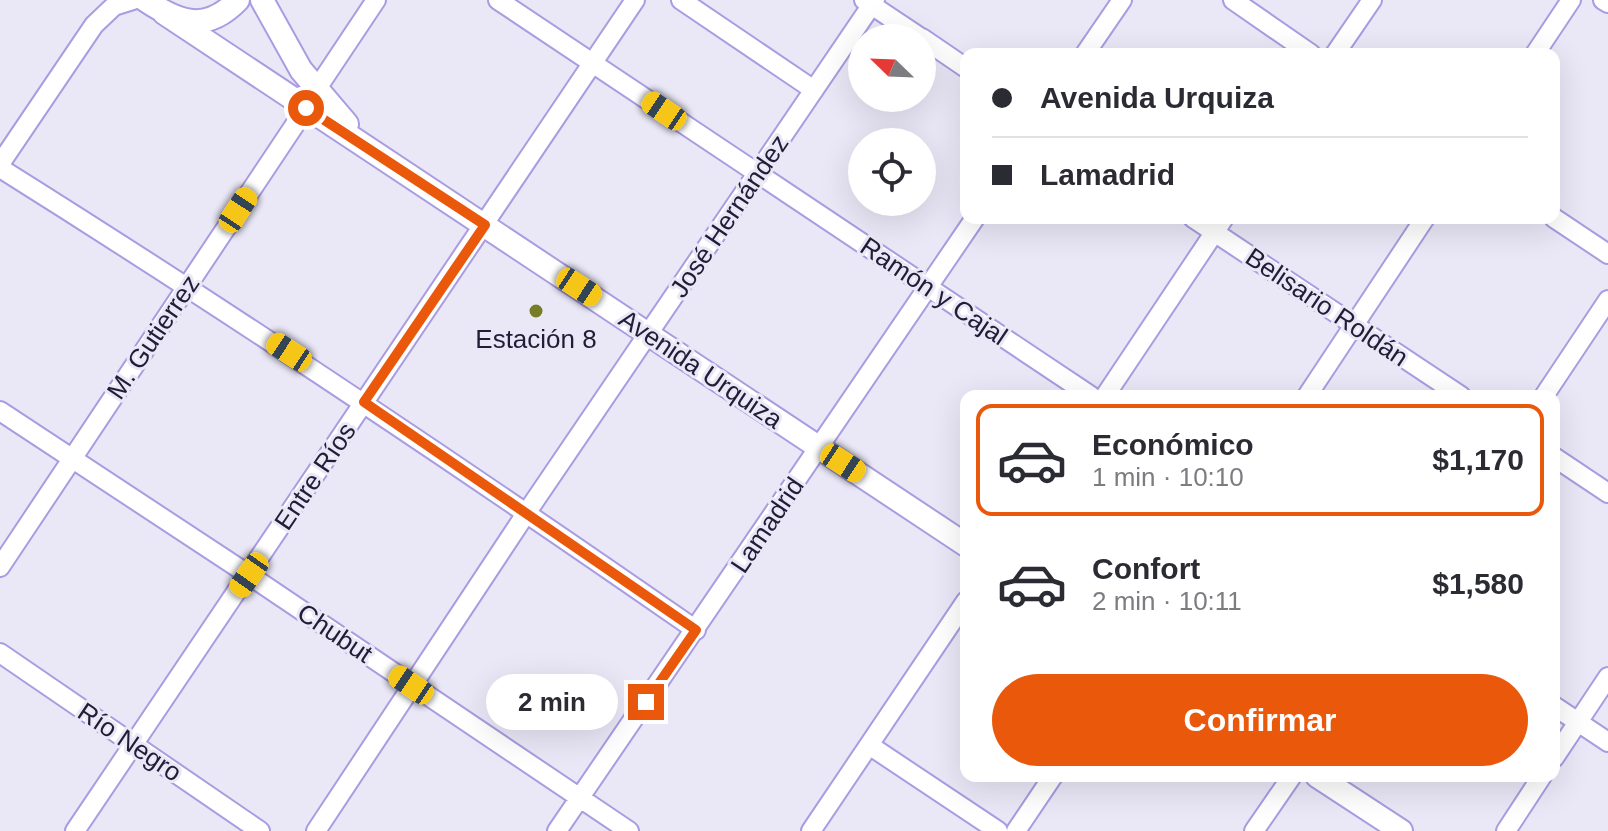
<!DOCTYPE html>
<html lang="es">
<meta charset="utf-8">
<style>
:root{--surface:#fff;--page:#f2f2f3;--text:#2b2b33;--muted:#7c7c81;--line:#e1e1e2;--accent:#ea580c}
body{margin:0;font-family:Arial,sans-serif;background:var(--page);color:var(--text);height:100vh;display:flex;flex-direction:column;font-size:30px;white-space:nowrap}
*{box-sizing:border-box;margin:0}
p{font-size:26px;color:var(--muted)}
.icon{flex:none;width:44px;height:44px;fill:none;stroke:currentColor;stroke-width:2;stroke-linecap:round;stroke-linejoin:round}
.map{position:relative;flex:1;overflow:hidden}
.sheet{position:absolute;left:960px;top:390px;width:600px;height:392px;display:flex;flex-direction:column;background:var(--surface);border-radius:16px;box-shadow:0 8px 32px #0002}
.sheet>*{flex:none}
.banner{position:absolute;left:960px;top:48px;width:600px;height:176px;border-radius:16px;box-shadow:0 8px 32px #0002;display:grid;align-content:center;height:176px;padding:0 32px;background:var(--surface)}
.needle{width:52px;rotate:293deg}
.controls{position:absolute;left:848px;top:24px;display:grid;gap:16px}
.controls a{display:grid;place-items:center;width:88px;height:88px;border-radius:50%;background:var(--surface);box-shadow:0 8px 32px #0002;font-size:40px}
.end{position:absolute;width:36px;height:36px;margin:-18px;border:10px solid #ea580c;background:#fff;box-shadow:0 0 0 4px #fff}
.from{border-radius:50%}
.bubble{position:absolute;height:56px;border-radius:28px;background:var(--surface);box-shadow:0 8px 32px #0002;font-size:26px;font-weight:700;line-height:56px;text-align:center}
.car{position:absolute;width:24px;height:48px;margin:-24px -12px;border-radius:10px;box-shadow:0 0 6px 2px #0007;background:linear-gradient(#f5c518 24%,#345 0 40%,#f5c518 0 76%,#345 0 86%,#f5c518 0)}
.banner b{display:flex;align-items:center;gap:28px;height:76px;font-size:30px}
.banner b+b{border-top:2px solid var(--line)}
.banner i{width:20px;height:20px;background:var(--text)}
ul{padding:14px 0 0;list-style:none}
li{display:flex;align-items:center;gap:24px;height:112px;margin:0 16px 12px;padding:0 16px;border:4px solid transparent;border-radius:16px}
li div{flex:1}
li b{display:block;font-size:30px}
li em{font-style:normal;font-weight:700}
li.selected{border-color:var(--accent)}
li>.icon{width:72px;height:72px;stroke-width:1.5}
.action{display:flex;gap:16px;margin-top:auto;padding:16px 32px}
.action a{flex:1;height:92px;border-radius:48px;background:var(--accent);color:#fff;font-size:32px;font-weight:700;line-height:92px;text-align:center}
.map>svg:first-child{display:block}
</style>
<div class="map">
<svg width="1608" height="831" viewBox="0 0 1608 831">
<rect width="100%" height="100%" fill="#eae8f7"/>
<g fill="none" stroke-linecap="round" stroke-linejoin="round">
<defs>
<path id="minor" d="M498,0L1091,396
M681,0L814,90
M864,0L921,38
M1233,0L1311,54
M1603,0L1608,3
M922,38L966,68
M1085,54L1122,0
M1335,54L1372,0
M1535,54L1571,0
M316,90L376,0
M0,164L94,25L114,6L133,0
M0,168C236,316 467,471 696,630
M1193,218L1461,396
M1554,218L1608,254
M1105,396L1224,218
M1307,396L1425,218
M1544,396L1608,300
M0,411L249,575L629,831
M1554,457L1608,493
M0,567L306,108
M0,653L260,831
M1554,706L1608,742
M869,745L998,831
M1554,758L1608,677
M75,831L635,0
M316,831L527,512L875,0
M557,831L975,218
M811,831L966,601
M1016,831L1053,776
M1254,831L1292,776
M1506,831L1542,776"/>
<path id="major" d="M145,0C179,23 206,33 238,0
M262,0L301,70L347,124
M164,13L966,545
M1317,776L1401,831"/>
</defs>
<use href="#minor" stroke="#a99ce1" stroke-width="22"/>
<use href="#major" stroke="#a99ce1" stroke-width="26"/>
<use href="#minor" stroke="#fff" stroke-width="18"/>
<use href="#major" stroke="#fff" stroke-width="22"/>
</g>
<g fill="none" stroke-linecap="round" stroke-linejoin="round">
<path stroke="#ea580c" stroke-width="10" d="M306,108L485,225L364,402L696,630L646,702"/>
</g>
<circle fill="#787c25" stroke="#eae8f7" stroke-width="3" cx="536" cy="311" r="8"/>
<g text-anchor="middle" dominant-baseline="central" stroke-width="6" stroke-linejoin="round" paint-order="stroke">
<g font-size="26" fill="#221c37" stroke="#eae8f7">
<text transform="translate(729 216) rotate(-56)">José Hernández</text>
<text transform="translate(934 291) rotate(34)">Ramón y Cajal</text>
<text transform="translate(1327 307) rotate(34)">Belisario Roldán</text>
<text transform="translate(153 337) rotate(-56)">M. Gutierrez</text>
<text transform="translate(701 369) rotate(34)">Avenida Urquiza</text>
<text transform="translate(315 476) rotate(-56)">Entre Ríos</text>
<text transform="translate(767 525) rotate(-56)">Lamadrid</text>
<text transform="translate(335 633) rotate(34)">Chubut</text>
<text transform="translate(130 742) rotate(34)">Río Negro</text>
</g>
<g font-size="26" fill="#221c37" stroke="#eae8f7">
<text x="536" y="339">Estación 8</text>
</g>
</g>
</svg>
<div class="controls">
<a><svg class="needle" viewBox="-14 -14 28 28"><path d="M0-13l5 13h-10z" fill="#e53935"/><path d="M0 13l5-13h-10z" fill="#7c7c81"/></svg></a>
<a><svg class="icon" aria-label="locate" viewBox="0 0 24 24"><circle cx="12" cy="12" r="6"/><path d="M12 2v4M12 18v4M2 12h4M18 12h4"/></svg></a>
</div>
<i class="end from" style="left:306px;top:108px"></i>
<i class="end" style="left:646px;top:702px"></i>
<div class="bubble" style="left:486px;top:674px;width:132px">2 min</div>
<i class="car" style="left:664px;top:111px;rotate:304deg"></i>
<i class="car" style="left:238px;top:210px;rotate:33deg"></i>
<i class="car" style="left:579px;top:287px;rotate:123deg"></i>
<i class="car" style="left:289px;top:352px;rotate:303deg"></i>
<i class="car" style="left:843px;top:463px;rotate:123deg"></i>
<i class="car" style="left:249px;top:575px;rotate:215deg"></i>
<i class="car" style="left:411px;top:685px;rotate:304deg"></i>
<div class="banner">
<b><i class="from"></i>Avenida Urquiza</b>
<b><i></i>Lamadrid</b>
</div>
<section class="sheet">
<ul>
<li class="selected"><svg class="icon" aria-label="car" viewBox="0 0 24 24"><path d="M5 17H2v-5l4-1 3-4h7l3 4 3 1v5h-3M9 17h6M6 11h13"/><circle cx="7" cy="17" r="2"/><circle cx="17" cy="17" r="2"/></svg><div><b>Económico</b><p>1 min · 10:10</p></div><em>$1,170</em></li>
<li><svg class="icon" aria-label="car" viewBox="0 0 24 24"><path d="M5 17H2v-5l4-1 3-4h7l3 4 3 1v5h-3M9 17h6M6 11h13"/><circle cx="7" cy="17" r="2"/><circle cx="17" cy="17" r="2"/></svg><div><b>Confort</b><p>2 min · 10:11</p></div><em>$1,580</em></li>
</ul>
<div class="action"><a>Confirmar</a></div>
</section>
</div>
